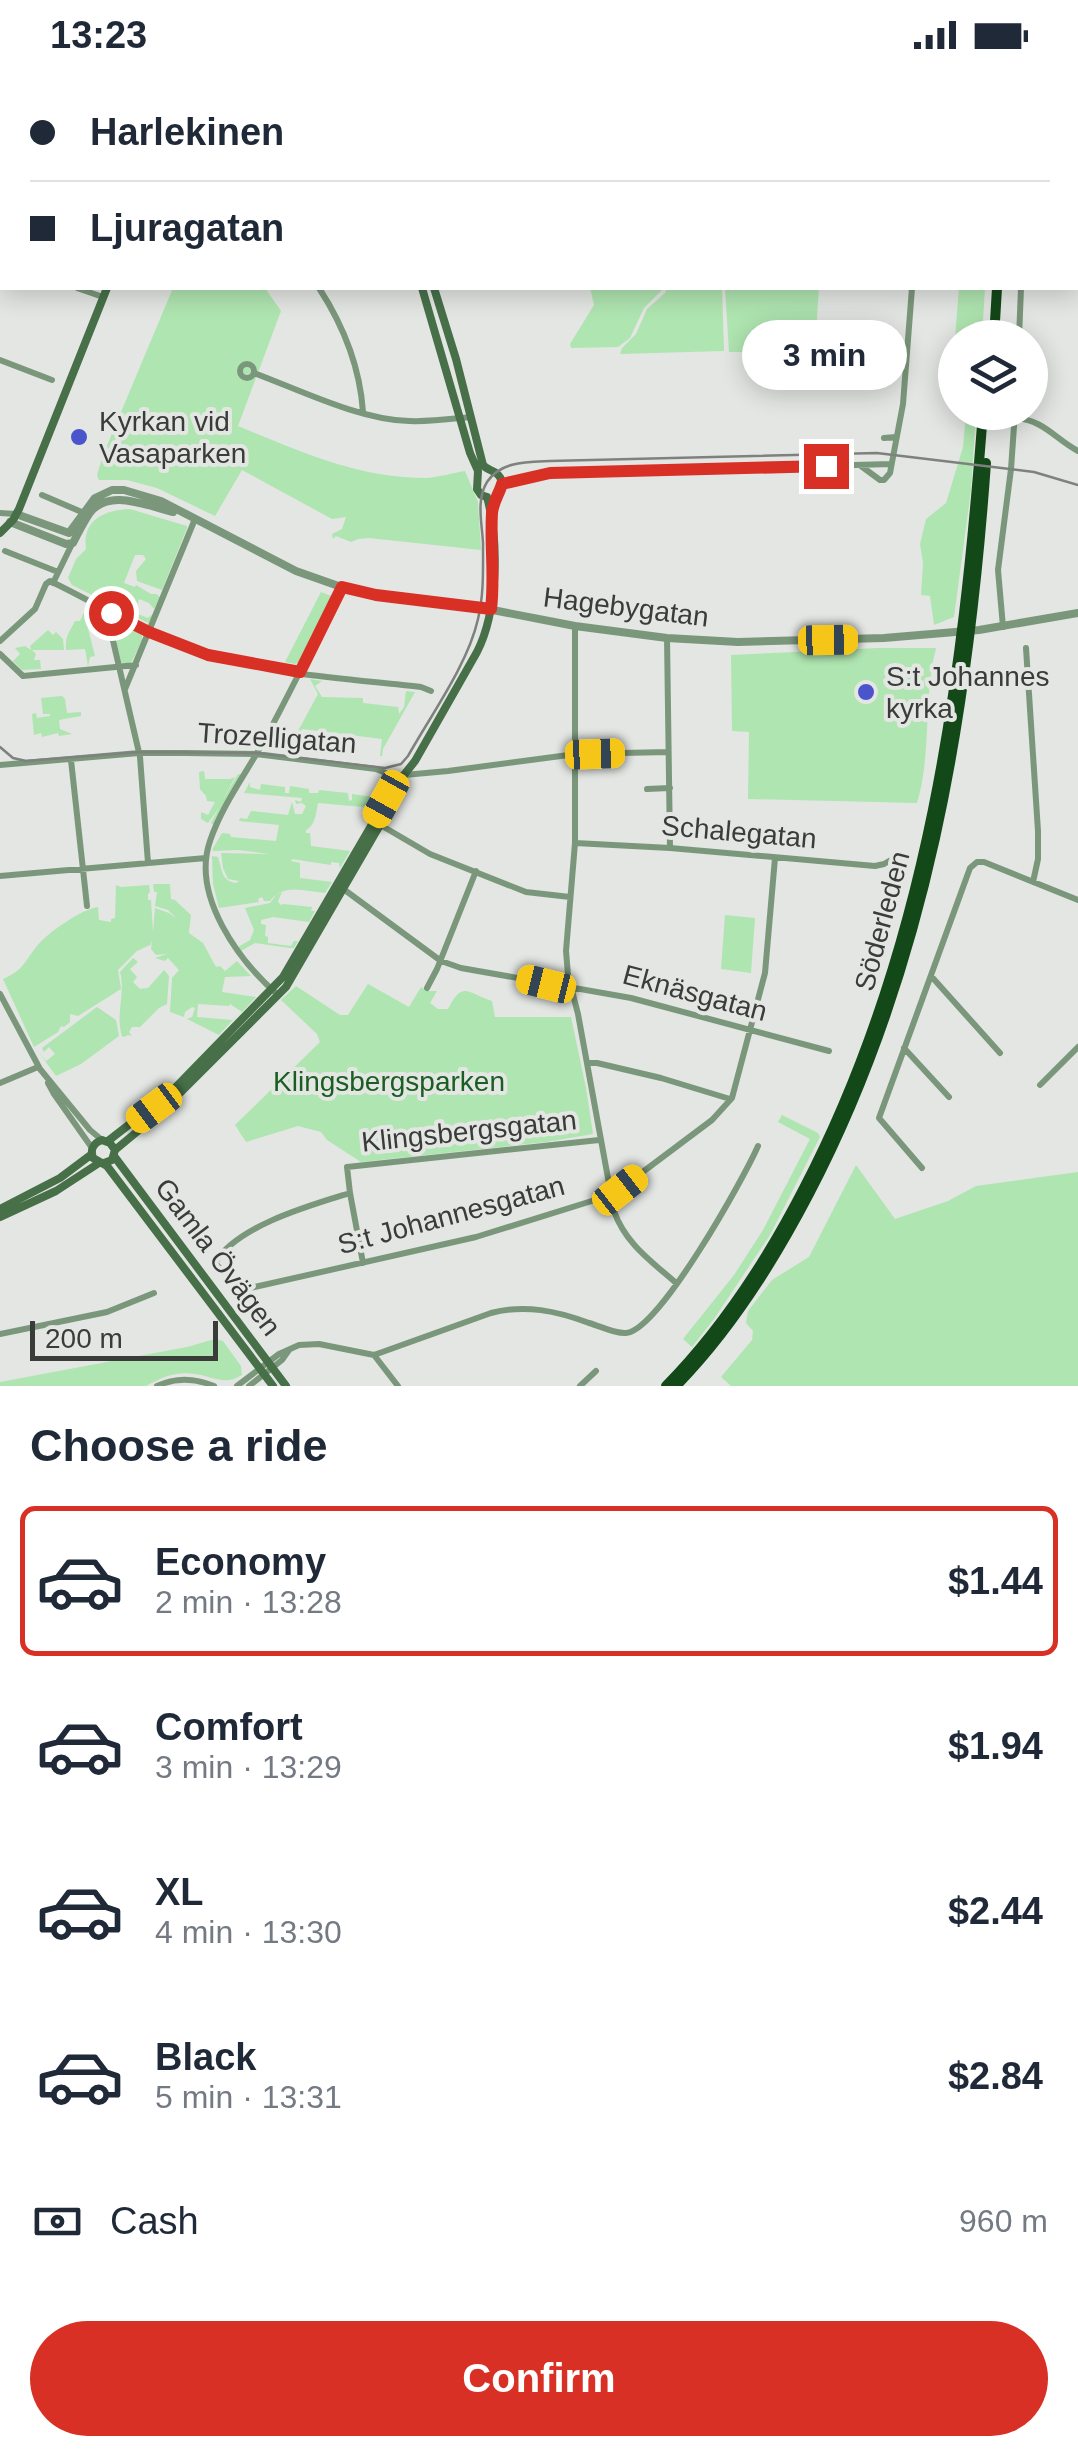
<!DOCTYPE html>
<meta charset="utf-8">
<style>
:root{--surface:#fff;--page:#f2f2f3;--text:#1f2937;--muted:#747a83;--line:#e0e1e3;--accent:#d93025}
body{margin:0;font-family:Arial,sans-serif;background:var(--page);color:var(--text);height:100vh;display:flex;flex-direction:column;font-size:38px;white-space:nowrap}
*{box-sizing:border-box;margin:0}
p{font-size:32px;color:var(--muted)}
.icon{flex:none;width:55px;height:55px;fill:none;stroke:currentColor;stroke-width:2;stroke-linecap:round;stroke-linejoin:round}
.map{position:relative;height:1316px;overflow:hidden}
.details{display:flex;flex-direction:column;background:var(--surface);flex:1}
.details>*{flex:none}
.guide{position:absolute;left:0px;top:0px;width:1080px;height:220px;box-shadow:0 5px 25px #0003;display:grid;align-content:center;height:220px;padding:0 30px;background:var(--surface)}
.fabs{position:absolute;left:938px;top:250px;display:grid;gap:20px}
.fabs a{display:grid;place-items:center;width:110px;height:110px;border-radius:50%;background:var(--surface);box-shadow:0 5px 25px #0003;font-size:50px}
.scale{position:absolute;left:30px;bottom:25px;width:188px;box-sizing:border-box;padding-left:10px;border:5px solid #3a3c3a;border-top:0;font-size:28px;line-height:35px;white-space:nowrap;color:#3a3c3a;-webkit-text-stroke:8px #e3e6e3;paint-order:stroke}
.end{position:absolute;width:45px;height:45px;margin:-22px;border:12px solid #d93025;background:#fff;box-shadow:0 0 0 5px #fff}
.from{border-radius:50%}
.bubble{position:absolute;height:70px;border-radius:35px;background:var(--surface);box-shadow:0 5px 25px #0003;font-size:32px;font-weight:600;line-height:70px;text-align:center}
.car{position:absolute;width:30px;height:60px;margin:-30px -15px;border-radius:12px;box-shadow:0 0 8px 2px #0007;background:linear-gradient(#f5c518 24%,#345 0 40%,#f5c518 0 76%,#345 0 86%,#f5c518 0)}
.guide b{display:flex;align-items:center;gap:35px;height:95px;font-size:38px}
.guide b+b{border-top:2px solid var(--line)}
.guide i{width:25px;height:25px;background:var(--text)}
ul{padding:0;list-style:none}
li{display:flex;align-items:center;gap:30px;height:150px;margin:0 20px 15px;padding:0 10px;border:5px solid transparent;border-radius:15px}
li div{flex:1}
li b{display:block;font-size:38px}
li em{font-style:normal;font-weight:600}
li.active{border-color:var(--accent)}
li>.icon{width:90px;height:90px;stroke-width:1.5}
h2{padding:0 30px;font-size:45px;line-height:120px}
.pay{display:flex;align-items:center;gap:25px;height:110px;padding:0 30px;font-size:38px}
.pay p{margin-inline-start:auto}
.action{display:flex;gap:20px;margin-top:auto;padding:20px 30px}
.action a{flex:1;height:115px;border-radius:60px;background:var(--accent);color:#fff;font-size:40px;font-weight:600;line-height:115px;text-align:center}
.status{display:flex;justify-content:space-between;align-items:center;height:70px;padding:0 50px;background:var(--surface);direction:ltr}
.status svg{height:28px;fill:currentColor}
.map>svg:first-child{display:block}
</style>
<div class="status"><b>13:23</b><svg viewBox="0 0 49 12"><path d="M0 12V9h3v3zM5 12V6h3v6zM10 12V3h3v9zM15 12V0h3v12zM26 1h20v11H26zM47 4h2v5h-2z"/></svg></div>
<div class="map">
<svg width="1078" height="1316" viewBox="0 0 1078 1316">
<rect width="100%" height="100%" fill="#e3e6e3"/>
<path fill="#afe5b0" d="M173,218H265L281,241L238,356C302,382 356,408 427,408C439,407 453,403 465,401L478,432L481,480L369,468L358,469L351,472L336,466L333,469L332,464L342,459L346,447L332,449L242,400L215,446L157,418L127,410H99L97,405L103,385Z
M590,218H664L644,238L630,268L618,277L571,278L570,274L594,235Z
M667,218H722L724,281L620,284L622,278L636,264L647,239L665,223Z
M725,218H819L815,278L805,282H729Z
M959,218H985L982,267L955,268V333L950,331Z
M966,343H976L971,420L954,547L934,555L930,526L921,525L923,493L920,474L926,449L946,433L963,377Z
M130,439L187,456V458L162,520L137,511L136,501L146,489L143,485H135L124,513L135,517L136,515L151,524H156L160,527L154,539L149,533L139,529L135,543L148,548L151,545L153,546L148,553L72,515L68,508L76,489L86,479C82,450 104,440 130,439Z
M321,522L334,527L302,590L295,594L285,592Z
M86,538L89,539L85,547L95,586L90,587L88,596L85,579L66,580C65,566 69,563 75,551H80Z
M115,553H120L142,565V571L131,593L124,594L121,592L113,557Z
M48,560L53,565L56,562L63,569L64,580H32L36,584L34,590H40L41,599L22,600L13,591L20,584L15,578L25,576L31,580L30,576Z
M878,578H936C923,628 932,683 917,733L748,729L749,662L732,661L731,585Z
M310,609L322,611L315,616L322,627L363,628V633L398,637L399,644L404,637L406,621L415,622L383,679L382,686H380L382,669L302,659L298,677L288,676L291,674L318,624Z
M62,626L65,629L67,643L81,642V646L59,650L60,659L72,664L59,666L58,663L42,667L41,663L34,665L32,644L36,643L37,648L50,646V644H43L41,628Z
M204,701L205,709H230L235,707L224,728L238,704H241L214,755L211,753L219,738L208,753L201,749V742L208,745L215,732L207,731L206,726L200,719L199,702Z
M250,712V717L260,720L261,714L285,717V723H289L290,716L309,719V723H318L319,720L348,723L349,731L352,730V724L373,727L374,730L376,727H380L374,738L318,733C316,742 316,755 306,760V763H310L311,776L350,781L340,798L339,793L331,792V795L292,789L291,791L300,793V808L332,812L325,823C305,821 283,813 270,831H264L262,827L258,829L259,832L219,838L213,814L212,786L218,787C222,799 221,811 236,813L239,811L228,809L223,798L221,783L269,784L238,780L214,781L212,780L222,763L230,764L231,767L276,771L279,755L239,751L240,748L247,749L251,741L288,745L292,732L295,744H302L306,736L302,733L296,734L295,730L301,732L302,728L244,723Z
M153,814H170L171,829L175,830L191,845L189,863L203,873L216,897L220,896L225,901L237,891L251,906L225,907L222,922L256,927L242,942L230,934L229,936L198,934L197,947L232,950L239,943L219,965L187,949L192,947L195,938L192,937L185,942L184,947L170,942L172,908L179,900L168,888L165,891L155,888L167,884L156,885L151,879L152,871L150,875L137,881L118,900L121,919L78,946L70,944V952L64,957L61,956L58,962L34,977L3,909C25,899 23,893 37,876C47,863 82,839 98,837L99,850L111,852V849L115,848L116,815L121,817L149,815L150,822L148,824V830H151L153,862L155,838L169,843L177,849L168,840L155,836L157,822H154Z
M282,822L278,831L280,835L283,834L312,837L311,841H315L309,852L273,847L261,850V854L266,855L265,866L268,867V873L291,876L294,871H298L294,878H290L255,873L241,881L238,877L250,870L254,860L245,838L270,833L276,825Z
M725,845L755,848L751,903L721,899Z
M133,888L138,892L130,899L137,907L133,912L140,919L148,918L164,900L169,906L167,934L159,938L140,957H132L129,962L132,966L128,965L124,967L122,966C115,944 126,923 120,902Z
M368,914L409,937L421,917L427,921H437L430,933L438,939H448C463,910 467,923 492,931L495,947H571L586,1018L593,1064L546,1072L361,1092L327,1070L321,1062L298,1056L246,1072L235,1055L320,972L317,964L281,930L296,916L340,945H348Z
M97,937L116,950L119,966L81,994L56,1006L38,981L46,991L55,984L49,977L44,982L42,978Z
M782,1045L818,1063L820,1067L770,1165L714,1249L692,1277L683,1269L734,1205L763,1160L810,1069L778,1052Z
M856,1095L895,1149L948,1131L976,1116L1078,1102V1316H731L721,1307L752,1270L753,1261L746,1253L748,1241L772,1210L809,1187Z
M215,1269L223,1271L241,1296L242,1305C224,1316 215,1307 195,1304C177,1301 162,1307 146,1316H0V1312L187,1277Z"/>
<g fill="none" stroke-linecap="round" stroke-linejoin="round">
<path stroke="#7b977b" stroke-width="6" d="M51,0L57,2
M920,0L921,2
M68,2L69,0
M1036,2V0
M0,83L2,84
M0,172L2,166
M0,187L2,188
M77,218L103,227
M319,218C343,255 360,298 363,342
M1019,268L1021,218
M0,290L52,310
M240 301a7 7 0 1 1 14 0a7 7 0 1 1-14 0Z
M254,303C300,320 360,350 409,351C429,352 451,349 471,347
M1015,348C1044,350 1054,368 1078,381
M884,368L896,367
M861,396L880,410H884L890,403L903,334L912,218
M502,414L550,403L891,394
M42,425L84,443
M0,443L16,444
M5,481L58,502
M53,513L72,474
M103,540L108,549L140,687L148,793
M575,556V773L566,881L568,905L578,944L614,1141C625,1173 651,1191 676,1213
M1003,557L998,500L1011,399L1015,342
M667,568L670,778
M0,571L35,539L46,514L50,511C102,536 153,569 209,585C277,605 351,609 421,617L431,621
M1026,578L1038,761V789L1033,812
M0,584L23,606L136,595
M125,619L195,449
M71,690L87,836
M0,695L139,683H185L256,684L376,699L393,706L448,701L576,684L668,682
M647,719L670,718
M377,753L430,784L526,822L570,827
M575,773L670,778L875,796L884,794L896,787
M0,806L206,788
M342,818L441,891L461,898L631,928L829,981
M931,906L1000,983
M427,918L437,899L476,801
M0,924L40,999L90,1060L102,1070
M278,925C239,891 191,826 210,771C222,735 247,702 265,669C292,619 317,568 342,517
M904,978L949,1027
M587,993H597L661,1008L730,1029
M0,1013L38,997
M48,1013L54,1024L92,1078
M1040,1015L1078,977
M599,1070L347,1097L350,1123C311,1135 236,1156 215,1193L237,1216L246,1219L476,1167L611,1125L620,1119L712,1050L732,1028L765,903L775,788
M922,1098L879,1048L970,798L977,792H984L1078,830
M350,1123L363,1193
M0,1264L107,1242L154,1223
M374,1285L398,1316
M157,1316C176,1307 195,1308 214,1316
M237,1316L279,1284L299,1275L319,1274L374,1285L491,1243C525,1234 557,1241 589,1253C600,1256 615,1264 626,1263C659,1261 744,1108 758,1076
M249,1316L282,1290L289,1280
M580,1316L596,1301"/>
<path stroke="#7b977b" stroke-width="8" d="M576,2L584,0
M16,444L69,463L95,428L112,420H124L161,431L296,501L347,519L427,532L477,537L575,556L667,568L738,572L884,568L979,560L1078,543
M10,452L66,474L73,473C78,463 83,453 89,444C108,417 147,436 173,442"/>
<path stroke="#477049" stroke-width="8" d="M193,2L194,0
M422,218L470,383L478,401L477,419L481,425L487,427
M434,218L456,289L483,395C486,399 492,400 496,403C509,412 495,429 493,440
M0,463L13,450L19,439L107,218
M108,1071L171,1022L283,907L392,720L415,691L477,582C498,541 499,471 487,427
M115,1080L162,1041L286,917L398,724L403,709
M114,1086L286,1316
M104,1093L112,1090L115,1080L110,1073L102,1070C93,1073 90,1080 93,1088L107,1096L273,1316
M0,1139L60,1108L92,1084
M0,1147L56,1121L99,1093"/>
<path stroke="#134819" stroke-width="10" d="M1004,2V0
M1011,2V0
M994,268L997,218
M666,1316C723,1258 767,1190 804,1118C929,878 963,609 983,342
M676,1316C731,1260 773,1193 809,1124C927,898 968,645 986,393"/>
<path stroke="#7e817e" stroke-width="2.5" d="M66,2L67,0
M0,176L2,170
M0,677L13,688L26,691L139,682L257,683L385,698L401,694L408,686C431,645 468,594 478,549C484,525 483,498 483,473C482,453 476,430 487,412C501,391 527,392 550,391L877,383L1034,402L1078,415"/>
</g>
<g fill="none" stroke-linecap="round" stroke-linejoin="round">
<path stroke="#d93025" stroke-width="12" d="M111,543L149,562L208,585L300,602L342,517L376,525L491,539C495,507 490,475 492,443C493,432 499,424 502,414L550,403L826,396"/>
</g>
<g fill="#4b55cb" stroke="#e3e6e3" stroke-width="4">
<circle cx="79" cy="367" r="10"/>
<circle cx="866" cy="622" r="10"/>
</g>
<g text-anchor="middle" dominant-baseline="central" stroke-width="8" stroke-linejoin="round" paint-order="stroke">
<g font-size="28" fill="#3a3c3a" stroke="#e3e6e3" text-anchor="start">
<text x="99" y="351">Kyrkan vid<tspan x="99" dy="32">Vasaparken</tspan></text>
<text x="886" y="606">S:t Johannes<tspan x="886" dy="32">kyrka</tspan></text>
</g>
<g font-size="28" fill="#3a3c3a" stroke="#e3e6e3">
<text transform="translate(626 537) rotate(7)">Hagebygatan</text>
<text transform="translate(277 668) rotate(4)">Trozelligatan</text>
<text transform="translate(739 762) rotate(5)">Schalegatan</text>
<text transform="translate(882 851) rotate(-75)">Söderleden</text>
<text transform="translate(695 923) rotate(15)">Eknäsgatan</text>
<text transform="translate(469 1061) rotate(-6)">Klingsbergsgatan</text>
<text transform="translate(451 1145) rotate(-15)">S:t Johannesgatan</text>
<text transform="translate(218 1187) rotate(53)">Gamla Övägen</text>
</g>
<g font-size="28" fill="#1b5e22" stroke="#e3e6e3">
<text x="389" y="1011">Klingsbergsparken</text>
</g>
</g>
</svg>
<div class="fabs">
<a><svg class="icon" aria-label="layers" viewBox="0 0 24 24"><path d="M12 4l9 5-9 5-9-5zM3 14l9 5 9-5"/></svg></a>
</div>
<div class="scale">200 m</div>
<i class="end from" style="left:111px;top:543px"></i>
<i class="end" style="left:826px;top:396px"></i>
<div class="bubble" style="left:742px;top:250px;width:165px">3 min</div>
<i class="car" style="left:828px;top:570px;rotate:89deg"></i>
<i class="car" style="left:595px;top:684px;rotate:88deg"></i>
<i class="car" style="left:386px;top:729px;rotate:209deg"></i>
<i class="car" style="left:546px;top:914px;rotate:284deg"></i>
<i class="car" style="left:154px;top:1038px;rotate:233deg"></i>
<i class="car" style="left:620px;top:1120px;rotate:52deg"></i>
<div class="guide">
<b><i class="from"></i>Harlekinen</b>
<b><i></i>Ljuragatan</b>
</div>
</div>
<section class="details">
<h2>Choose a ride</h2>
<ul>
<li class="active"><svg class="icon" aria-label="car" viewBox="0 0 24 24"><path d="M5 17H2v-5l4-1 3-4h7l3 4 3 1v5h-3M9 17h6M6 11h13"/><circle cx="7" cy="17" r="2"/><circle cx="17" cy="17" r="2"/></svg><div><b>Economy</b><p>2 min · 13:28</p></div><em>$1.44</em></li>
<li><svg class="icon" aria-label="car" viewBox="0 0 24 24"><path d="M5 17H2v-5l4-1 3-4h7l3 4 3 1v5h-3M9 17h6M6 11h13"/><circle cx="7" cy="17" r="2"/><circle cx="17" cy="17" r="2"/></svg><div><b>Comfort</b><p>3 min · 13:29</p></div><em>$1.94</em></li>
<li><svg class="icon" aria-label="car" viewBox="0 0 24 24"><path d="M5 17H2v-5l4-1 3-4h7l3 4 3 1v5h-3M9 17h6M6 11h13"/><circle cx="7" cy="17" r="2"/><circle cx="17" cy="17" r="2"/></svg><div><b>XL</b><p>4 min · 13:30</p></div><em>$2.44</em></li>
<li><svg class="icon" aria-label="car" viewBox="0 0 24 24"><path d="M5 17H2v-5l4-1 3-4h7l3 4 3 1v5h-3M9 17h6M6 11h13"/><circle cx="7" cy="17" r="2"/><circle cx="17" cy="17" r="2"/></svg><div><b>Black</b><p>5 min · 13:31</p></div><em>$2.84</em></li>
</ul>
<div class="pay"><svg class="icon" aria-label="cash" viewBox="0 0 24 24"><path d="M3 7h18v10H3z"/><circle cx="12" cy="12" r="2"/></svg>Cash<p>960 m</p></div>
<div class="action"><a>Confirm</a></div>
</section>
